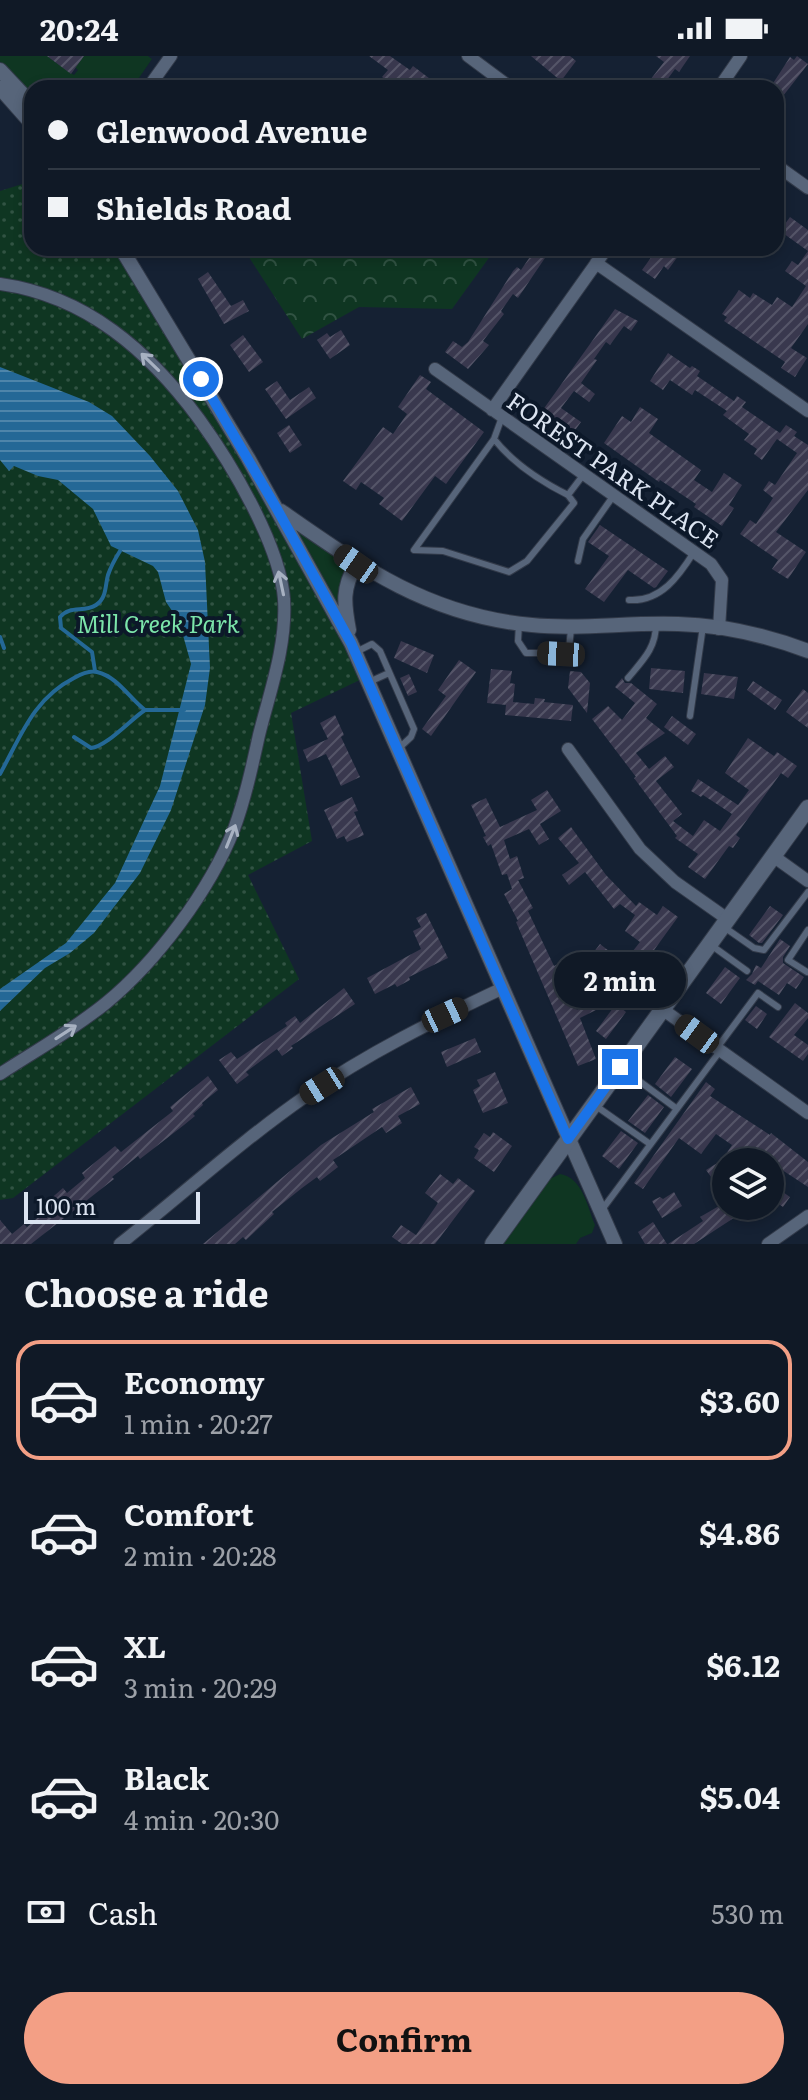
<!DOCTYPE html>
<meta charset="utf-8">
<style>
:root{--surface:#101926;--page:#1e2632;--text:#f1f3f6;--muted:#9ca0a7;--line:#303843;--accent:#f39f85}
body{margin:0;font-family:Literata,serif;background:var(--page);color:var(--text);height:100vh;display:flex;flex-direction:column;font-size:30px;white-space:nowrap}
*{box-sizing:border-box;margin:0}
p{font-size:26px;color:var(--muted)}
.icon{flex:none;width:44px;height:44px;fill:none;stroke:currentColor;stroke-width:2;stroke-linecap:round;stroke-linejoin:round}
.map{position:relative;height:1188px;overflow:hidden}
.sheet{display:flex;flex-direction:column;background:var(--surface);flex:1}
.sheet>*{flex:none}
.guide{position:absolute;left:24px;top:24px;width:760px;height:176px;border-radius:24px;box-shadow:0 4px 12px #0003,0 0 0 2px var(--line);display:grid;align-content:center;height:176px;padding:0 24px;background:var(--surface)}
.buttons{position:absolute;left:712px;top:1092px;display:grid;gap:16px}
.buttons a{display:grid;place-items:center;width:72px;height:72px;border-radius:50%;background:var(--surface);box-shadow:0 4px 12px #0003,0 0 0 2px var(--line);font-size:40px}
.scale{position:absolute;left:24px;bottom:20px;width:176px;box-sizing:border-box;padding-left:8px;border:4px solid #dce4f1;border-top:0;font-size:22px;line-height:28px;white-space:nowrap;color:#dce4f1;-webkit-text-stroke:6px #0c1829;paint-order:stroke}
.end{position:absolute;width:36px;height:36px;margin:-18px;border:10px solid #1a73e8;background:#fff;box-shadow:0 0 0 4px #fff}
.from{border-radius:50%}
.bubble{position:absolute;height:56px;border-radius:28px;background:var(--surface);box-shadow:0 4px 12px #0003,0 0 0 2px var(--line);font-size:26px;font-weight:700;line-height:56px;text-align:center}
.car{position:absolute;width:24px;height:48px;margin:-24px -12px;border-radius:10px;box-shadow:0 0 6px 2px #0007;background:linear-gradient(#222 24%,#8ab4d8 0 40%,#222 0 76%,#8ab4d8 0 86%,#222 0)}
.guide b{display:flex;align-items:center;gap:28px;height:76px;font-size:30px}
.guide b+b{border-top:2px solid var(--line)}
.guide i{width:20px;height:20px;background:var(--text)}
ul{padding:0;list-style:none}
li{display:flex;align-items:center;gap:24px;height:120px;margin:0 16px 12px;padding:0 8px;border:4px solid transparent;border-radius:24px}
li div{flex:1}
li b{display:block;font-size:30px}
li em{font-style:normal;font-weight:700}
li.on{border-color:var(--accent)}
li>.icon{width:72px;height:72px;stroke-width:1.5}
h2{padding:0 24px;font-size:36px;line-height:96px}
.pay{display:flex;align-items:center;gap:20px;height:88px;padding:0 24px;font-size:30px}
.pay p{margin-inline-start:auto}
.cta{display:flex;gap:16px;margin-top:auto;padding:16px 24px}
.cta a{flex:1;height:92px;border-radius:48px;background:var(--accent);color:#111;font-size:32px;font-weight:700;line-height:92px;text-align:center}
.status{display:flex;justify-content:space-between;align-items:center;height:56px;padding:0 40px;background:var(--surface);direction:ltr}
.status svg{height:22px;fill:currentColor}
.map>svg:first-child{display:block}
</style>
<div class="status"><b>20:24</b><svg viewBox="0 0 49 12"><path d="M0 12V9h3v3zM5 12V6h3v6zM10 12V3h3v9zM15 12V0h3v12zM26 1h20v11H26zM47 4h2v5h-2z"/></svg></div>
<div class="map">
<svg width="808" height="1188" viewBox="0 0 808 1188">
<defs>
<pattern id="forest-crowns" width="20" height="18" patternUnits="userSpaceOnUse" patternTransform="scale(2)"><rect width="20" height="18" fill="#0f3622"/><path d="M2 6a3 3 0 1 1 6 0M12 15a3 3 0 1 1 6 0" fill="none" stroke="#315343"/></pattern>
<pattern id="park-dots" width="8" height="8" patternUnits="userSpaceOnUse" patternTransform="scale(2)"><rect width="8" height="8" fill="#0f3622"/><path d="M2 2h.1M6 6h.1" fill="none" stroke="#315343" stroke-width="1.8" stroke-linecap="round"/></pattern>
<pattern id="water-rules" width="6" height="5" patternUnits="userSpaceOnUse" patternTransform="scale(2)"><rect width="6" height="5" fill="#246896"/><path d="M0 2.5h6" fill="none" stroke="#4e85aa"/></pattern>
<pattern id="building-hatch" width="6" height="6" patternUnits="userSpaceOnUse" patternTransform="scale(2)"><rect width="6" height="6" fill="#39384e"/><path d="M-1 1l2-2M0 6l6-6M5 7l2-2" fill="none" stroke="#555568"/></pattern>
</defs>
<rect width="100%" height="100%" fill="#152133"/>
<path fill="#0f3622" d="M0,0H52L51,3L74,19L78,14L75,11L84,0H148L152,3L132,32H32V39L0,6Z
M277,453L356,508L346,526L351,587Z
M560,1118C583,1122 587,1150 595,1169L592,1177L580,1182L576,1188H502L548,1124Z"/>
<path fill="url(#forest-crowns)" d="M243,192H496L452,253L359,251L302,283Z"/>
<path fill="url(#park-dots)" d="M32,125V192H121L366,621L291,657L312,785L248,819L299,923L13,1142L0,1144V135Z"/>
<path fill="url(#water-rules)" d="M0,311L89,346L112,360L150,400L178,435L198,474L205,506L210,612L205,649L171,754L140,817L94,877L70,897L45,912L0,955V933L66,887L115,827L160,730L191,608L179,565L166,546L158,516L153,510L111,490L93,453L58,424L38,420L14,410L9,415L0,404Z"/>
<g fill="none" stroke-linecap="round" stroke-linejoin="round">
<path stroke="#246896" stroke-width="4" d="M0,581L4,592
M95,615L92,596L61,572L60,561C70,549 84,557 96,549C107,542 105,529 108,519C111,510 115,503 120,495
M74,681L91,692C106,691 130,664 145,654
M0,718C21,680 33,643 74,622C81,618 89,614 97,616C118,621 129,642 145,654H184"/>
</g>
<path fill="url(#building-hatch)" d="M47,0H84L71,18Z
M369,0H390L410,14L413,10L442,32H398L382,21L388,14Z
M531,0H570L576,5L561,25Z
M656,0H690L679,16L675,13L661,32H644L664,6Z
M797,0L808,8L776,49V32H770L790,1L794,4Z
M790,161L808,174V195L780,175Z
M536,192H543L549,196L518,242L513,238L501,255L504,258L483,285L489,289L468,313L445,296L453,285L462,291L468,286L513,215L517,211L521,214Z
M658,192H684L668,214L664,210L655,223L642,214Z
M808,195V268L791,292L807,302L795,321L781,312L785,306L724,265L727,261L722,258L739,234L750,242L753,237L772,249L777,241L792,251L806,230L785,215L792,205L798,209Z
M208,216L231,250L243,244L249,255L224,268L198,223Z
M615,253L638,265L631,275L624,270L610,289L606,286L594,303L597,304L581,327L595,338L589,346L574,335L561,352L581,366L573,377L540,358Z
M341,274L350,289L330,303L317,284L327,277L330,281Z
M243,279L263,306L249,316L230,289Z
M668,297L690,312L692,310L700,315L697,320L734,345L737,340L746,346L742,351L780,377L786,369L797,376L794,380L808,389V434L776,476L806,496L788,523L772,513L778,504L740,478L750,464L756,468L773,442L763,434L769,425L775,429L797,397L777,383L762,404L754,398L757,393L744,384L749,378L723,359L727,355L695,334L692,339L670,324L663,334L650,325Z
M420,319L431,326L426,333L484,376L446,428L435,420L402,465L379,448L384,442L361,426L356,434L343,425L383,371L393,378L407,358L398,351Z
M277,325L290,344L309,331L316,342L286,363L265,333Z
M640,351L658,363L649,377L701,414L694,424L712,436L724,417L742,429L729,449L734,452L722,470L694,451L696,448L660,424L659,426L604,387L622,360L631,366Z
M289,369L302,389L290,397L277,377Z
M600,469L668,515L656,531L654,532L628,514L604,546L585,533L609,500L588,486Z
M401,585L434,599L427,617L394,602Z
M459,604L476,616L431,680L422,673L446,640L438,634Z
M651,612L685,615L683,637L649,633Z
M491,613L512,615L510,627L515,628L513,646L534,648L535,642L545,643L544,646L573,649L571,665L505,659L506,649L487,647Z
M570,615L581,616L590,627L587,657L568,632Z
M704,617L738,621L734,643L701,638Z
M409,618L417,636L408,640L400,622Z
M622,622L625,627H631L657,648L646,662L665,677L636,697L649,713L665,700L674,711L656,725L682,758L673,765L693,780L704,764L720,775L732,758L703,739L701,741L691,735L698,723L738,749L749,734L725,717L748,682L774,700L777,696L797,710L788,722L781,717L736,779L740,782L733,792L729,790L705,823L688,811L698,798L675,782L677,780L634,722L636,721L592,663L608,650L622,664L635,647L615,631Z
M753,625L782,644L775,654L747,634Z
M803,633L808,637V672L786,656Z
M335,659L344,679L341,681L360,721L341,730L326,698L308,706L303,694L328,683L320,667Z
M672,660L696,678L688,689L664,671Z
M547,734L561,755L540,768L549,783L539,789L529,773L504,784L510,803L517,800L524,822L518,824L533,852L528,855L554,910L576,899L580,907L590,901L600,888L609,895L597,911L568,929L570,935L567,936L577,954L601,938L608,948L580,962L596,1003L578,1010L516,866L518,865L504,838L512,833L507,818L502,819L491,788L488,790L483,781L486,780L471,749L486,742L500,771L537,754L531,744Z
M352,741L358,755L354,756L364,779L347,786L344,780L337,783L324,754Z
M571,771L606,819L636,850L639,846L657,859L663,850L678,861L628,930L613,920L640,886L625,875L635,859L620,848L614,853L585,816L569,829L562,819L579,807L558,782Z
M770,850L783,859L762,887H759L749,879Z
M426,857L448,902L409,921L410,924L397,931L395,928L375,938L367,922L421,893L413,875L421,871L416,862Z
M780,883L790,890L783,901V907L804,921L796,933L787,927L779,939L758,925L755,929L746,924L752,918L756,909L761,912Z
M725,911L740,922L721,948L706,937Z
M344,932L355,948L291,990L293,992L282,1000L277,993L246,1016L249,1019L237,1028L219,1004L231,996L237,1003L287,970L285,967L295,960L300,967Z
M795,947L808,957V962L794,979L808,989V998L803,1005L769,981Z
M616,948L626,956L606,983L596,975Z
M756,950L767,958L757,973L745,964Z
M475,982L481,996L447,1011L441,996Z
M675,1001L692,1013L671,1041L655,1028Z
M495,1016L508,1047L483,1057L473,1034L480,1030L477,1024Z
M208,1020L218,1034L202,1047L203,1049L193,1058L195,1060L184,1069L140,1103L138,1100L112,1121L114,1123L31,1188H0V1164L12,1178L24,1168L27,1171L43,1157L51,1148L48,1145L63,1132L67,1137L85,1122L82,1117L115,1090L121,1096L173,1055L170,1051Z
M706,1026L715,1033L710,1040L770,1079L771,1077L808,1106V1131L750,1093L742,1106H726V1117L714,1125L706,1114L722,1104L732,1089L716,1078L701,1098L679,1082L643,1133L634,1127Z
M411,1031L420,1048L398,1060L402,1067L386,1077L382,1071L333,1104L338,1111L320,1125L317,1121L302,1132L272,1156L274,1158L246,1184L243,1181L235,1188H203L321,1089L374,1056L372,1053Z
M648,1039L664,1051L645,1077L628,1065Z
M621,1075L638,1087L619,1113L602,1100Z
M493,1076L512,1090L494,1116L474,1102L479,1094L474,1091L484,1077L490,1081Z
M440,1118L453,1128L458,1122L475,1135L435,1188H402L392,1181L401,1169L416,1179L438,1147L425,1137Z
M770,1127L790,1141L783,1151L770,1142Z
M674,1136L682,1150L662,1162L652,1145L660,1141L663,1143Z
M719,1150H752L694,1188H668L703,1165L700,1161Z
M653,1166L667,1188H645L638,1176Z"/>
<g fill="none" stroke-linecap="round" stroke-linejoin="round">
<defs>
<path id="service" d="M502,361L494,383L414,494L443,495L509,516L527,505L574,447L568,439L584,418
M494,383C513,407 540,425 568,439
M578,505L583,483L614,439
M629,544C661,546 679,520 694,496
M519,568L518,585L526,597H564L569,593L571,573
M356,596L372,588L380,595L414,673L411,681L398,693
M628,622C643,604 656,592 656,568
M369,626L389,617
M690,660L703,570
M724,871L754,892L764,894L808,836
M711,889L747,915
M807,916L788,904L808,874
M717,992L758,937L778,951
M623,1013L677,1053
M596,1050L650,1088
M601,1155L720,995"/>
<path id="minor" d="M468,0L511,32
M148,32L171,0
M719,32L741,0
M776,109L808,132
M596,207L808,355
M0,228C86,240 149,295 199,363C231,407 280,489 284,543C287,589 270,635 259,679C252,711 245,743 234,773C210,834 157,905 106,947C73,974 35,995 0,1018
M435,313L711,508L722,524L719,573
M492,354L607,192
M568,693L640,793L675,826L726,862
M773,800L808,825
M662,953L808,1057
M120,1188C182,1139 241,1085 306,1040C368,997 435,964 503,932
M768,1188L808,1160"/>
<path id="tertiary" d="M0,14L32,48
M0,32L32,68
M121,192L248,402L351,587L615,1188
M281,455C361,511 430,560 532,569C580,574 629,566 678,568C721,569 768,580 808,595
M349,574C344,547 342,533 356,508"/>
<path id="secondary" d="M493,1188L808,752"/>
</defs>
<use href="#service" stroke="#323a49" stroke-width="8"/>
<use href="#minor" stroke="#323a49" stroke-width="14"/>
<use href="#tertiary" stroke="#323a49" stroke-width="16"/>
<use href="#secondary" stroke="#323a49" stroke-width="18"/>
<use href="#service" stroke="#57657a" stroke-width="6"/>
<use href="#minor" stroke="#57657a" stroke-width="12"/>
<use href="#tertiary" stroke="#57657a" stroke-width="14"/>
<use href="#secondary" stroke="#57657a" stroke-width="16"/>
</g>
<defs><path id="oneway-shaft" d="M-6 0H5M1.5-3L5.5 0L1.5 3" fill="none" stroke-width="1.6" stroke-linecap="round" stroke-linejoin="round" transform="scale(2)"/></defs>
<g stroke="#a7b1c1">
<use href="#oneway-shaft" transform="translate(150 306) rotate(-136)"/>
<use href="#oneway-shaft" transform="translate(281 527) rotate(-102)"/>
<use href="#oneway-shaft" transform="translate(231 780) rotate(-68)"/>
<use href="#oneway-shaft" transform="translate(66 976) rotate(-33)"/>
</g>
<g fill="none" stroke-linecap="round" stroke-linejoin="round">
<path stroke="#1a73e8" stroke-width="10" d="M201,323L277,453L351,587L568,1083L620,1011"/>
</g>
<g text-anchor="middle" dominant-baseline="central" stroke-width="8" stroke-linejoin="round" paint-order="stroke">
<g font-size="24" fill="#dce4f1" stroke="#0c1829">
<text transform="translate(614 413) rotate(35)">FOREST PARK PLACE</text>
</g>
<g font-size="24" font-style="italic" fill="#7ce5aa" stroke="#0c1829">
<text x="158" y="566">Mill Creek Park</text>
</g>
</g>
</svg>
<div class="buttons">
<a><svg class="icon" aria-label="layers" viewBox="0 0 24 24"><path d="M12 4l9 5-9 5-9-5zM3 14l9 5 9-5"/></svg></a>
</div>
<div class="scale">100 m</div>
<i class="end from" style="left:201px;top:323px"></i>
<i class="end" style="left:620px;top:1011px"></i>
<div class="bubble" style="left:554px;top:896px;width:132px">2 min</div>
<i class="car" style="left:356px;top:508px;rotate:305deg"></i>
<i class="car" style="left:561px;top:598px;rotate:273deg"></i>
<i class="car" style="left:445px;top:959px;rotate:65deg"></i>
<i class="car" style="left:697px;top:978px;rotate:306deg"></i>
<i class="car" style="left:322px;top:1030px;rotate:238deg"></i>
<div class="guide">
<b><i class="from"></i>Glenwood Avenue</b>
<b><i></i>Shields Road</b>
</div>
</div>
<section class="sheet">
<h2>Choose a ride</h2>
<ul>
<li class="on"><svg class="icon" aria-label="car" viewBox="0 0 24 24"><path d="M5 17H2v-5l4-1 3-4h7l3 4 3 1v5h-3M9 17h6M6 11h13"/><circle cx="7" cy="17" r="2"/><circle cx="17" cy="17" r="2"/></svg><div><b>Economy</b><p>1 min · 20:27</p></div><em>$3.60</em></li>
<li><svg class="icon" aria-label="car" viewBox="0 0 24 24"><path d="M5 17H2v-5l4-1 3-4h7l3 4 3 1v5h-3M9 17h6M6 11h13"/><circle cx="7" cy="17" r="2"/><circle cx="17" cy="17" r="2"/></svg><div><b>Comfort</b><p>2 min · 20:28</p></div><em>$4.86</em></li>
<li><svg class="icon" aria-label="car" viewBox="0 0 24 24"><path d="M5 17H2v-5l4-1 3-4h7l3 4 3 1v5h-3M9 17h6M6 11h13"/><circle cx="7" cy="17" r="2"/><circle cx="17" cy="17" r="2"/></svg><div><b>XL</b><p>3 min · 20:29</p></div><em>$6.12</em></li>
<li><svg class="icon" aria-label="car" viewBox="0 0 24 24"><path d="M5 17H2v-5l4-1 3-4h7l3 4 3 1v5h-3M9 17h6M6 11h13"/><circle cx="7" cy="17" r="2"/><circle cx="17" cy="17" r="2"/></svg><div><b>Black</b><p>4 min · 20:30</p></div><em>$5.04</em></li>
</ul>
<div class="pay"><svg class="icon" aria-label="cash" viewBox="0 0 24 24"><path d="M3 7h18v10H3z"/><circle cx="12" cy="12" r="2"/></svg>Cash<p>530 m</p></div>
<div class="cta"><a>Confirm</a></div>
</section>
